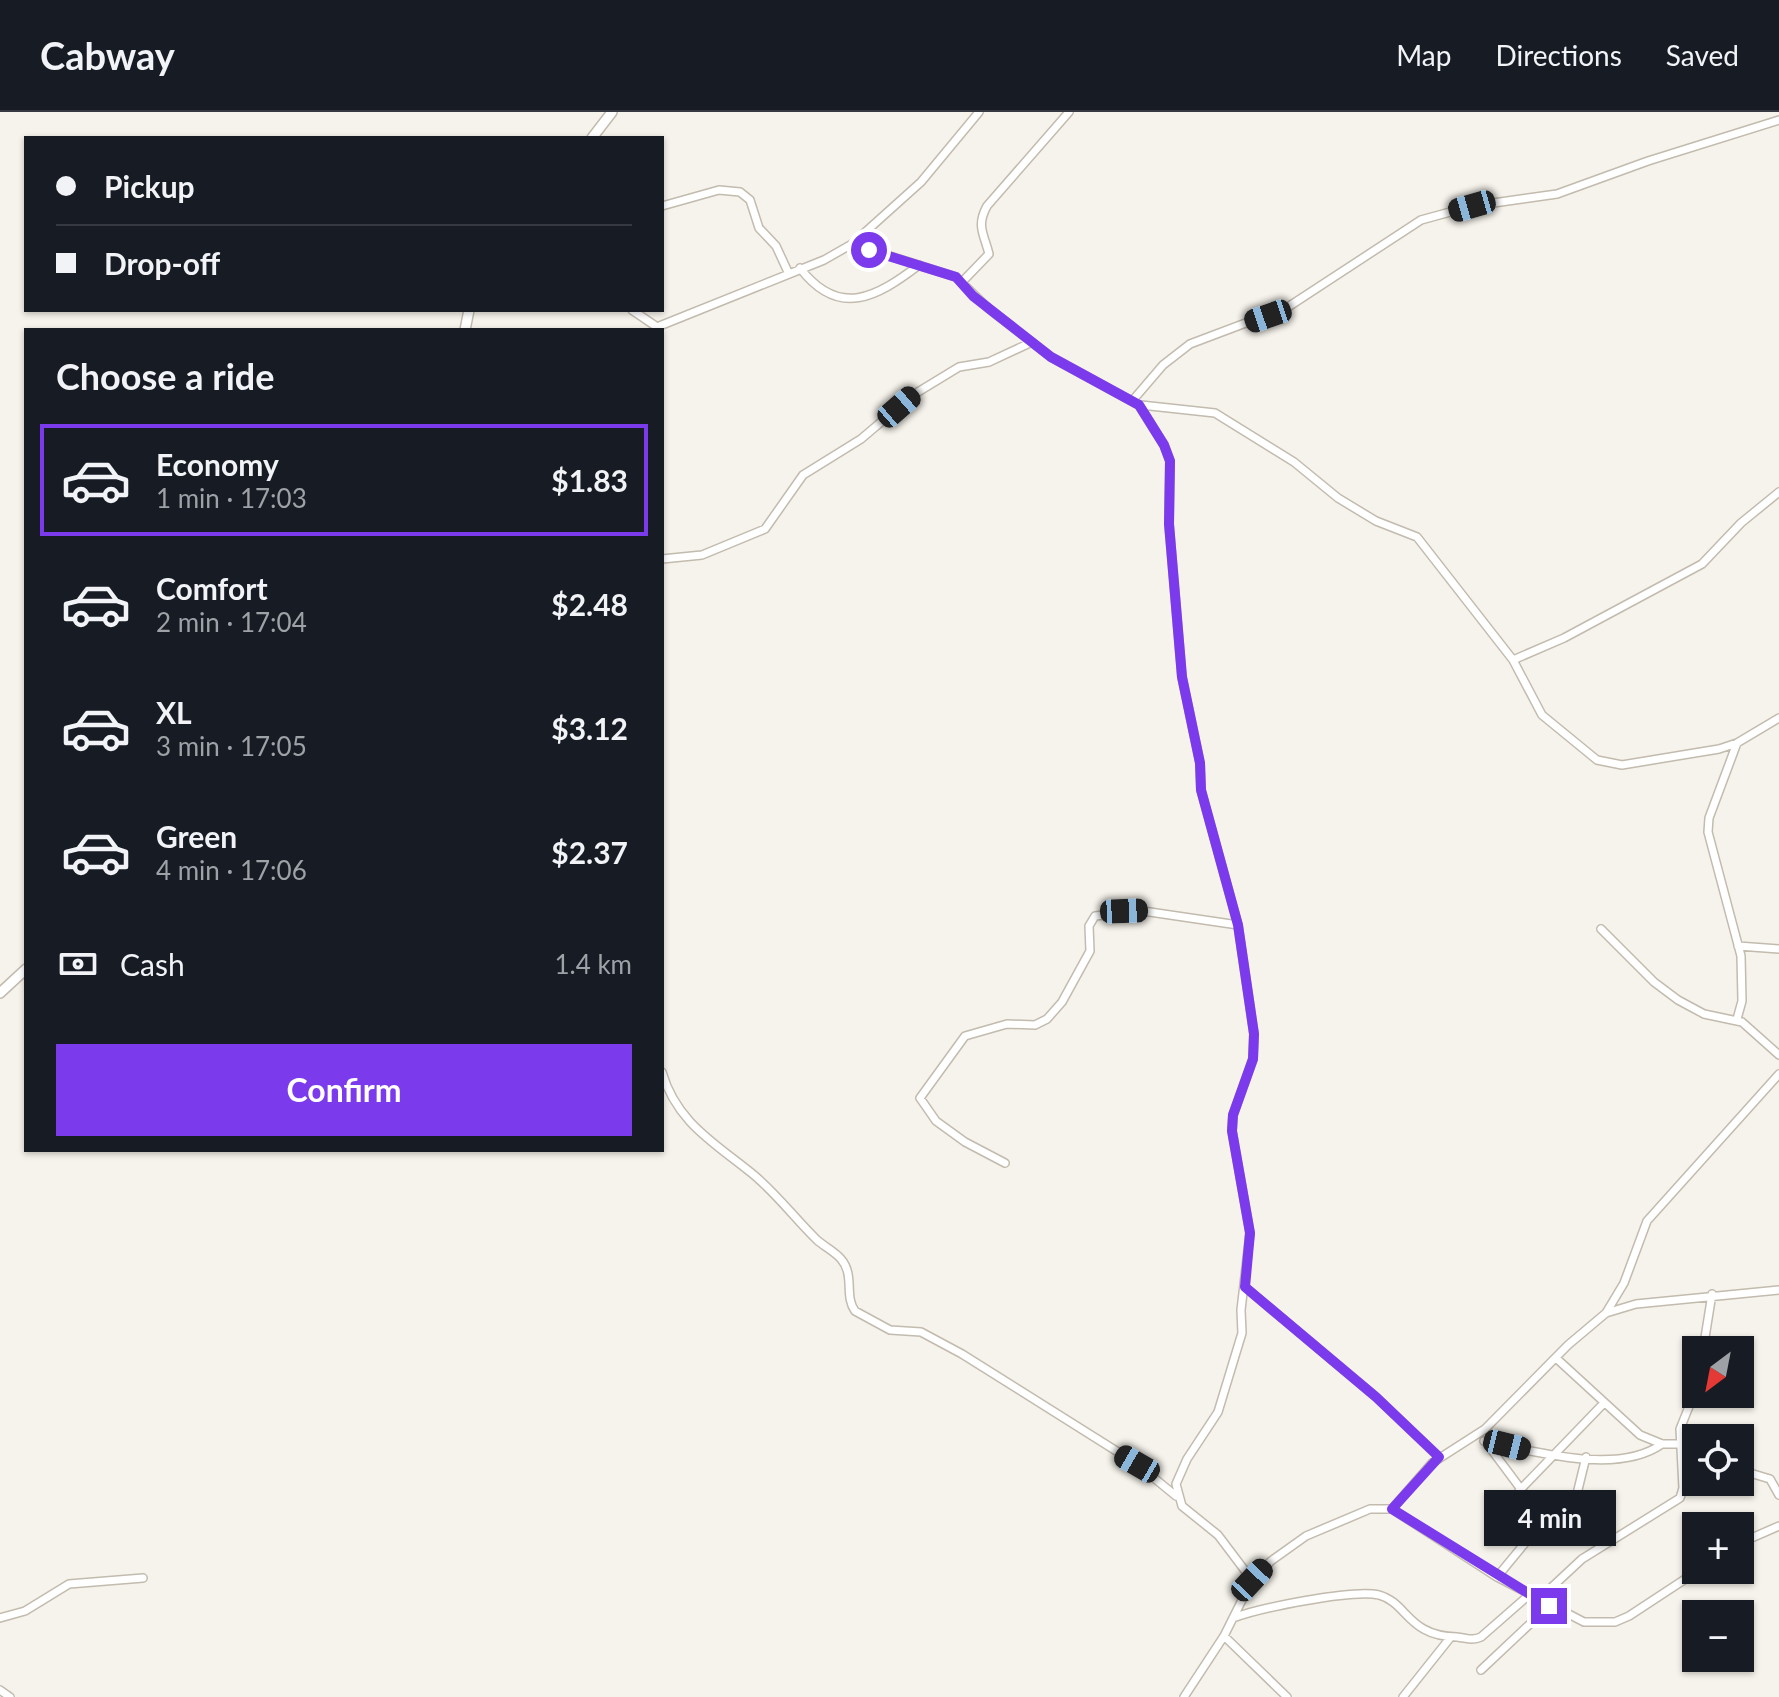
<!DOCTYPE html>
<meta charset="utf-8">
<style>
:root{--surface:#171b24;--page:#242831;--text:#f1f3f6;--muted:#9ea1a6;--line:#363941;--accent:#7c3aed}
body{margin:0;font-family:Lato,sans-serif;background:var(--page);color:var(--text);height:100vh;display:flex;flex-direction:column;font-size:30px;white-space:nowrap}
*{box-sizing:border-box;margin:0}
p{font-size:26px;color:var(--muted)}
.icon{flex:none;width:44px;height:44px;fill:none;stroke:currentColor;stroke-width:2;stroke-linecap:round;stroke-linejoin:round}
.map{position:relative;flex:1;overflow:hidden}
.side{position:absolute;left:24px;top:216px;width:640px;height:824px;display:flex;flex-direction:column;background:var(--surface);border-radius:0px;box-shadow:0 2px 6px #0004}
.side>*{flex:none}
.guide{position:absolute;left:24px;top:24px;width:640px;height:176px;border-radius:0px;box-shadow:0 2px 6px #0004;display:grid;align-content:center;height:176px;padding:0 32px;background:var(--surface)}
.needle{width:52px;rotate:212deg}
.tools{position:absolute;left:1682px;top:1224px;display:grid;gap:16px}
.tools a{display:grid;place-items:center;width:72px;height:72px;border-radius:0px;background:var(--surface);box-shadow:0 2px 6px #0004;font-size:40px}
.end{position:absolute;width:36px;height:36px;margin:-18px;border:10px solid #7c3aed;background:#fff;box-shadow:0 0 0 4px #fff}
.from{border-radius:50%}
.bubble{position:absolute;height:56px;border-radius:0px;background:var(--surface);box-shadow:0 2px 6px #0004;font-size:26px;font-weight:700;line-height:56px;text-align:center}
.car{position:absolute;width:24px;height:48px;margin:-24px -12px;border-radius:10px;box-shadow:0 0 6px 2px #0007;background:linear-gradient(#222 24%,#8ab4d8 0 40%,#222 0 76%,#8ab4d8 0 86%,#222 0)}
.guide b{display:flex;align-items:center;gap:28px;height:76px;font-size:30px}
.guide b+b{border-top:2px solid var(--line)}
.guide i{width:20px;height:20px;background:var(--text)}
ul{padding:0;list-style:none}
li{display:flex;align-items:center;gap:24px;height:112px;margin:0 16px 12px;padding:0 16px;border:4px solid transparent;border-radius:0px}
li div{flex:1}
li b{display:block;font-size:30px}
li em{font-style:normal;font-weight:700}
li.current{border-color:var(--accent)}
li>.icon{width:72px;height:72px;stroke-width:1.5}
h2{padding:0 32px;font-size:36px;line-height:96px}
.pay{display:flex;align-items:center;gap:20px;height:88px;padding:0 32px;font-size:30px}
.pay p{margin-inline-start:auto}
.cta{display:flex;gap:16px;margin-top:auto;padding:16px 32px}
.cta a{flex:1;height:92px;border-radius:0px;background:var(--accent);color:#fff;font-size:32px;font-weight:700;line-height:92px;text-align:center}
header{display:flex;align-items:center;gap:48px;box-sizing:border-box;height:112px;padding:0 40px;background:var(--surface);border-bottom:2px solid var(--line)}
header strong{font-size:38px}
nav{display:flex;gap:44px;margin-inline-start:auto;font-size:28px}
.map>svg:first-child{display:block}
</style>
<header>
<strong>Cabway</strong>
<nav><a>Map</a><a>Directions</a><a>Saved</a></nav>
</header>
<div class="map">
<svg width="1779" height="1585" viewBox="0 0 1779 1585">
<rect width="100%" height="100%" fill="#f6f3ec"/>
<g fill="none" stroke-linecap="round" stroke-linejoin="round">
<defs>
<path id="minor" d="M662,94L719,78L740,80L750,88L759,116L776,134L788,160
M852,132L956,165L988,196L1051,245L1139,293L1164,333L1170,349L1169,412L1182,565L1200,651L1201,678L1238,813L1254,922L1253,947L1233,1003L1232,1019L1250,1121L1241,1198L1242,1221L1218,1300L1187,1347L1176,1372L1182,1394L1218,1423L1252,1468
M800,156C839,207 877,185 919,153
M962,170L989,142C984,122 976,114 987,94L1069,0
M632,198L657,215L824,148L852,132L921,70L979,0
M1133,288L1163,253L1190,232L1288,195L1421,108L1472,94L1557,82L1648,49L1779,8
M1141,293L1215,301L1294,350L1338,386L1376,409L1417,425L1513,548L1542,603L1597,648L1622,653L1719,637L1737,631L1779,606
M662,447L702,443L765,417L803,363L861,327L913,283L959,255L989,250L1032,230
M1513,548L1564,526L1702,452L1741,411L1779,380
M1737,631L1709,706L1708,720L1741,844L1742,889L1737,907
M1601,817L1654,870L1678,888L1704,902L1742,910L1779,943
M1738,834L1779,837
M662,960C676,1009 713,1030 749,1059C775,1079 794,1106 817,1128C825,1135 835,1140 841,1147C855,1163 844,1184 855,1199L890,1218L921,1220L962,1242L1137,1352L1176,1384
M1005,1051L965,1030L936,1009L920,986L965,924L1007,912L1035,913L1047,907L1062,890L1090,839L1089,814L1095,804L1143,799L1238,813
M1245,1175L1376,1285L1439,1345
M1606,1201L1624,1171L1647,1109L1779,962
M1703,1238L1712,1182
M1556,1246L1640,1323L1662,1332H1680
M1484,1329C1534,1339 1617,1364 1662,1332
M1485,1329L1544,1408
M1740,1358L1770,1367L1779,1383
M1683,1367L1696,1359
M1519,1379L1604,1291
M1392,1397L1432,1351L1485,1317L1568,1233L1606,1201L1636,1192L1779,1178
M1740,1431L1779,1414
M1497,1465L1544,1408L1565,1399L1575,1390L1586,1345
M1538,1488L1582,1447L1680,1386L1683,1376L1680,1317L1696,1277
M0,1506L25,1499L69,1472L143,1466
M1233,1506C1259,1496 1353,1477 1379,1483C1408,1491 1407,1524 1457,1525C1467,1526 1472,1529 1481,1525L1529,1483
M1224,1524L1287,1585
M1481,1558L1549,1494
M0,1578L10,1585
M1184,1585L1224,1524L1252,1468L1271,1449L1306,1424L1370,1397H1392L1497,1465L1584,1510H1615L1629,1504L1699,1458
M1403,1585L1450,1526"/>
<path id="tertiary" d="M592,26L612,0
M465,218L469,198
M0,881L26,857"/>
</defs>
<use href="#minor" stroke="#c2bbae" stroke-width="10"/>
<use href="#tertiary" stroke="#c2bbae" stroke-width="12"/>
<use href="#minor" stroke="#fff" stroke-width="7"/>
<use href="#tertiary" stroke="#fff" stroke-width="9"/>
</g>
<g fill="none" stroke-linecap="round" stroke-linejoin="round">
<path stroke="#7c3aed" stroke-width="10" d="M869,138L956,165L973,184L1051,245L1139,293L1164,333L1170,349L1169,412L1182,565L1200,651L1201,678L1238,813L1254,922L1253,947L1233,1003L1232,1019L1250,1121L1245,1175L1376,1285L1439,1345L1392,1397L1549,1494"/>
</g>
</svg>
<div class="tools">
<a><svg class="needle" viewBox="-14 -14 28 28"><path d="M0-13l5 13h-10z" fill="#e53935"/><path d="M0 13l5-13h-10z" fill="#9ea1a6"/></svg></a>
<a><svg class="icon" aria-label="locate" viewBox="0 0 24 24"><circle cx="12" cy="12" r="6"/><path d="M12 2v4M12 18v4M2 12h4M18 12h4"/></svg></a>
<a>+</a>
<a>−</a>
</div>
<i class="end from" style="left:869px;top:138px"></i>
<i class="end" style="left:1549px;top:1494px"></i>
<div class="bubble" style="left:1484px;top:1378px;width:132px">4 min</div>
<i class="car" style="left:1472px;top:94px;rotate:254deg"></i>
<i class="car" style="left:1268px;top:204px;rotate:251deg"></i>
<i class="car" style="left:899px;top:295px;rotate:49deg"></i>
<i class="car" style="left:1124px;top:799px;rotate:88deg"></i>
<i class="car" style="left:1507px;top:1333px;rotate:104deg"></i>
<i class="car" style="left:1137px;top:1352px;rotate:300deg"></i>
<i class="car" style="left:1252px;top:1468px;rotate:43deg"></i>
<div class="guide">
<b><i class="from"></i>Pickup</b>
<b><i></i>Drop-off</b>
</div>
<section class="side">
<h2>Choose a ride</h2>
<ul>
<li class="current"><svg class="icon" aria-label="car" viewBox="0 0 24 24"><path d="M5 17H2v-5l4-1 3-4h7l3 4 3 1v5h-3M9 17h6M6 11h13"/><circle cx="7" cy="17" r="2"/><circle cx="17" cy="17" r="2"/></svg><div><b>Economy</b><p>1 min · 17:03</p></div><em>$1.83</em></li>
<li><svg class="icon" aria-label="car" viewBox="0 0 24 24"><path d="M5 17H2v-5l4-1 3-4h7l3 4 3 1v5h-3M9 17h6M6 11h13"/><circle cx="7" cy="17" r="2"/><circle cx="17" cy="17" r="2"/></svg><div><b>Comfort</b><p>2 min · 17:04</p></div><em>$2.48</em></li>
<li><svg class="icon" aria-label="car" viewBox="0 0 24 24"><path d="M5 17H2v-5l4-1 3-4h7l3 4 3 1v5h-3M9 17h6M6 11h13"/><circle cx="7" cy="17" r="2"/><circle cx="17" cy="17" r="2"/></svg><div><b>XL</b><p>3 min · 17:05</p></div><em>$3.12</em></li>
<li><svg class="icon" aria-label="car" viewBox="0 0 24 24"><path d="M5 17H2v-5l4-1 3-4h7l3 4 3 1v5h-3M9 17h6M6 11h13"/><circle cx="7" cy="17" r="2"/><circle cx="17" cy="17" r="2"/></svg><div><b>Green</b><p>4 min · 17:06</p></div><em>$2.37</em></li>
</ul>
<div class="pay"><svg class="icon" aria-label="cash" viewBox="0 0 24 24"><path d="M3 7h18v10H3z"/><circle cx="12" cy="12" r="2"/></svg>Cash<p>1.4 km</p></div>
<div class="cta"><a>Confirm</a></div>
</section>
</div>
